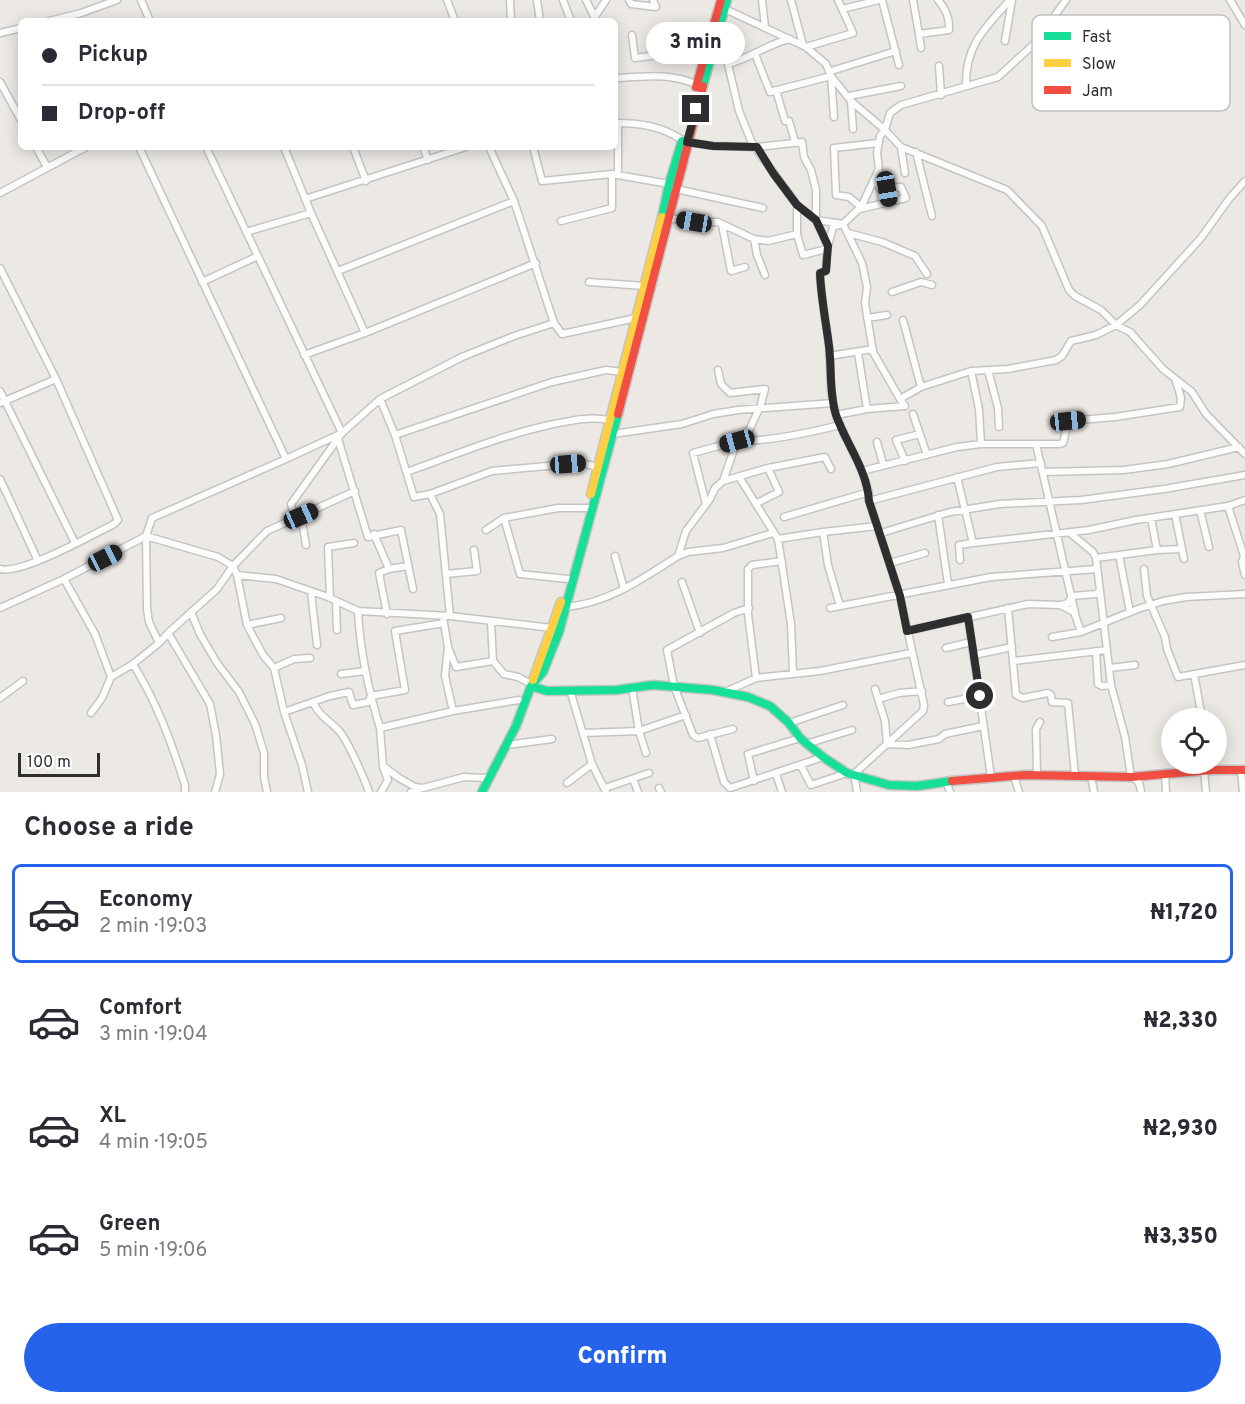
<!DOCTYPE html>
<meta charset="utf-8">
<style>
:root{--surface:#fff;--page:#f2f2f3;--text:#2b2b33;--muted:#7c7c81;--line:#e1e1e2;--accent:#2563eb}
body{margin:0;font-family:Overpass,sans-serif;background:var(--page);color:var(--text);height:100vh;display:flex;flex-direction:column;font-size:22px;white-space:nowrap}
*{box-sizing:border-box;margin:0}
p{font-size:20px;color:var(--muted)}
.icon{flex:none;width:33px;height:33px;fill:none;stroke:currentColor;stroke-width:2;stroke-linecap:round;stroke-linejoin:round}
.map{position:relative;height:792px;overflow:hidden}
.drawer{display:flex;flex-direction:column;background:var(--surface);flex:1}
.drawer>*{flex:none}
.hud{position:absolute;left:18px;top:18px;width:600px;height:132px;border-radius:9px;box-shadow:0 3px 15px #0003;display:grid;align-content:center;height:132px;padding:0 24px;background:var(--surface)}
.fabs{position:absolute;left:1161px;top:708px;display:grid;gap:12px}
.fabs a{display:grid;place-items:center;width:66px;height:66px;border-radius:50%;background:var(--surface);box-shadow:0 3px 15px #0003;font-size:30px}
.scale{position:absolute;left:18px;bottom:15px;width:82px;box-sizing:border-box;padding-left:6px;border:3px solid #2e2e2e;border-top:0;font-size:16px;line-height:21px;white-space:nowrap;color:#2e2e2e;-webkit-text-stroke:4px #fff;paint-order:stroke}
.end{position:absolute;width:27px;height:27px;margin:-14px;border:8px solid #2e2e2e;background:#fff;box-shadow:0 0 0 3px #fff}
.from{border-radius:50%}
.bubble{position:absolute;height:42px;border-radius:21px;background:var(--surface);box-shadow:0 3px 15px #0003;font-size:20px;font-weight:800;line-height:42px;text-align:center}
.car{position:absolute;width:18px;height:36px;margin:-18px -9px;border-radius:8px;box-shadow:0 0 4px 2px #0007;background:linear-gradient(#222 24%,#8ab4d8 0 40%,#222 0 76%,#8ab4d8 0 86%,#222 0)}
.hud b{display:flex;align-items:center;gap:21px;height:57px;font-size:22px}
.hud b+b{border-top:2px solid var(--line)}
.hud i{width:15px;height:15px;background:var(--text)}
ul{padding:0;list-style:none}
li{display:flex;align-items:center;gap:18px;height:99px;margin:0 12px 9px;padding:0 12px;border:3px solid transparent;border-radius:9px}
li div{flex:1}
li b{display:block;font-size:22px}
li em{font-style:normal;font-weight:800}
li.current{border-color:var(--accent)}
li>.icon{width:54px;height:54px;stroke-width:1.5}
h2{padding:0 24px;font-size:27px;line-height:72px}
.button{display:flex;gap:12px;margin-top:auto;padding:12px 24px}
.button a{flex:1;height:69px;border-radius:36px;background:var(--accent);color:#fff;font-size:24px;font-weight:800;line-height:69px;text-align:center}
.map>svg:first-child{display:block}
</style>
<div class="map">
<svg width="1245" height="792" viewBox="0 0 1245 792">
<rect width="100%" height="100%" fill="#ece8e4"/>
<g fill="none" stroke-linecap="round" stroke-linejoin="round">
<defs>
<path id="street" d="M141,0L150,21
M447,0L455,21
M510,0L511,21
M537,0L540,21
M563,0L571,21
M586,0L595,18
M629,0L631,4L656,7L653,0
M762,0L765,27
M791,0L803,45
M882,0L899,65
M913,0L919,34
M1230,0L1245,25
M725,9L806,47L826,64L831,76L851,101L885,130L901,147L1007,190L1042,226L1069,290L1075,296L1101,310L1116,325L1130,332L1163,369L1192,392L1206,414L1245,454
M842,9L879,0
M49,21L81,13L117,0
M592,21L606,0
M720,30L739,111L752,143L797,205L816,220L843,224L862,263L867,287L865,303L873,352L900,399
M0,33L21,28
M632,35L635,58L693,50L704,55
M1005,41L1012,0
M806,47L853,33L838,0
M921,48L919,34L949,30C950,18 946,9 938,0
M755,54L770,92L831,76L834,117
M728,64C751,58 767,44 790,39
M939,66L941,95
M831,71L896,51
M615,78C647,77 666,72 696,84
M0,82L21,120
M966,86C965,46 984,29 1010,0
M776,90L785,121H789L795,142
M849,96L901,86
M851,101L853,129
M615,123C639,123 662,126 682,140
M618,123V174
M687,142L713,146L757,147L802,142L804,157L811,170L816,190V220L828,246
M878,143L834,148L836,195L849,197L861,207L879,169L877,153L880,136L885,130L890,113L901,105L998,77L1034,44L1066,0
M36,147L47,167
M139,147L286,459L152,518L146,536L147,609L149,622L159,643
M206,147L342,433L286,459
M284,147L311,213L365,333
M353,147L366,181
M423,147L428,160
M489,147L514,201L554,323
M533,147L542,181L612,174L669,184
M901,147L905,173
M916,152L932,216
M873,181L877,183L881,190L887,189L889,202L906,198L901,187L887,189
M676,189L763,208
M0,193L86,147
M305,199L466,147
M797,205V234L803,255L827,249
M860,209L889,202
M669,218L694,222H718L754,239L768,241L797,234
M561,221L612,208V174
M722,225L731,271L745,267
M246,232L311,213
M848,233L882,242L915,256L927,274
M754,239L757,255L765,275
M0,268L56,379L118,520L114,524C92,535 21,575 0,569
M338,271L514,201
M202,282L258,256
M589,282L645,286
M892,292L921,282L932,285
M867,318L887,315
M903,320L921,387
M858,353L867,409
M304,355L365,333L536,263
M829,356L873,349
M988,370L998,408L999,427
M971,371L979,409L981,444
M0,391L75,543
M380,399L395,435L414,497L430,494L440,514L450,616
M0,403L56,379
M913,414L927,455
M836,415L867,409L905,406L900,399L921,387L971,371L1008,369L1056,360L1062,356L1071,341L1096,335L1116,325L1140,305L1201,238L1229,199L1245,181
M613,434L682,424L713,414L738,410L833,403
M395,435L552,382L606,370L622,372
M338,439L368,537L401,530L413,589
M744,441C776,440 808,433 840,425
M877,442L883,464
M1036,444L1075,613
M905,461L896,440L920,434
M862,471L957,447L981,444H1060L1063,443L1068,421L1115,417L1180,407L1181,398L1176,381
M407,472C454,455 500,436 549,425C570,421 587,416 609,420
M1043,472L1124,470L1168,464L1239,447
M739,477L778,539L791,624L793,673
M957,477L973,543L1089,530L1136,520L1228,506L1244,556L1242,562L1245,575
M0,479L38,561
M723,481L768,468L825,457L831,469
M430,494L492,471L581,463L598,467
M869,501L997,467L1041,463
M757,503L779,492L768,468
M706,504L693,453L737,441
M1228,506L1245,500
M1200,510L1209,547
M1175,514L1184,559
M938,515L948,584
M301,516L306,545
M784,517L869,492
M1151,518L1157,550
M295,519L291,504L342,433L380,399L462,357L514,336L554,323L562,334L636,318
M486,530L504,518
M823,532L828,565L840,606
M881,533L950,512L1000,504L1081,500L1164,489L1245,475
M374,534L389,569
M778,539L823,532L877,526
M1119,555L1130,612
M615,556L624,589
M678,556L688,552L723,548L773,533
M1096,558L1157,550L1182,549
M960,560L959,545L973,543
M890,563L925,553
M1144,569L1147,596L1165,637L1167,649L1178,677L1245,665
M446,574L477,571L474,550
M237,575L247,625L263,655L274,668L284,712L302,765L308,792
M64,579L95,634L111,677
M568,579L520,574L504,518L558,508H588
M682,582L700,633
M1100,591L1111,685L1125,737L1131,777C1139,780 1140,784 1141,792
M311,592L317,645
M330,598L328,547L354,543
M336,602L337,630
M1061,605L1068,603L1072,596L1096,594L1100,591L1096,558L1093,552L1070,533
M565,607C607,604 644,578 678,556L686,531L710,499L715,488L723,481L737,441H744L760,407L765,389L730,393L721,384L718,370
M0,608L64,579L146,536L218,557L233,566L237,575L276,579L328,597L358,611L450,616L552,628
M830,608L991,577L1097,569
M1008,608L1016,695L1023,698L1048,693L1051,695L1052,702L1068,703L1075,775
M358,611C360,652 368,689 380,728L453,711L519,700
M191,612L200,634L217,663L239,692L255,724L264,753V777L267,792
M387,614L379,573L389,569L408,566
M968,617L991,777
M491,622L493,661
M444,623L448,647L445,676L453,711
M247,625L281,618
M907,631L1028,604L1060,605L1074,612L1081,632
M168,633L210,704L216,735L220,774L215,792
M1052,637L1081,632L1138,609L1163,601L1186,597L1245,594
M448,647L456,667L493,661L504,674L518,677L531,684
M946,648L971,642
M1096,651L1098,684L1102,686L1111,685
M974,655L1012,647
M1014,661L1107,650
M133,664C157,703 171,741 185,785V792
M274,668L294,659L310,658
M1110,668L1135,665
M341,674L365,671
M1194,674L1202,718
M756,678L748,614V569L752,565L782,561
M632,688L639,731L646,753
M875,689L885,721L887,744L908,745L939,739L945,734L983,726
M570,690L592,764L606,792
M725,692L756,678L820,671L911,653
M0,698L23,681
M878,699L899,693L922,691
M313,702C319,716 330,721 339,731C347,739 365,780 369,792
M948,702L980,696
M284,712L330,696L349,692L353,705L368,702L371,696L405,690L395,631L444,623L443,617
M91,713L102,698L111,677L133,664L159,643L168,633L217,589L233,566L267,531L355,491
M789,723L843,705
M380,728L383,766L399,778L415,787L423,788L464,777L485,778
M733,729L698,738L693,735L674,686L667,650L734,613L749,608
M583,733L639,731L686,715
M710,734L724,782L730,788L823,757
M809,743L852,730
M507,745L552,739
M801,766L811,785L847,773
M1204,771L1206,792
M1241,771L1243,792
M776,774L782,792
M1037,774L1036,729L1040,722
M1165,774L1166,792
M1014,776L1019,792
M1091,776L1094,792
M633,779L638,792
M754,781L748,754L800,738
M946,781L950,792
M567,783L592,764
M605,788L649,773
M659,788L661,792
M381,792L388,780L383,767
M411,792L422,788
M857,792L854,774L923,711L924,705L900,596L869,501C867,469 846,444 836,415C829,393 831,369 829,346C826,322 821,298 820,273L826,271L827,249L833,227L843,224L861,207"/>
<path id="fast" d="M703,86L727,0
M662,217L669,184L682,141
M531,686L547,691L616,690L653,685L713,690L748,697L770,706L789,723L800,738L823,757L847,773L889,785L917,786L952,781
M482,792L516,726L531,686L543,672L559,632L618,414"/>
<path id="slow" d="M591,494L662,217
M533,680L561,602"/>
<path id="jam" d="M696,87L721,0
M618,414L703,86
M952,781L1025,775L1131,777L1212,770H1245"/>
</defs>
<use href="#street" stroke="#c5c4c5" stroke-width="9"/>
<use href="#fast" stroke="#c5c4c5" stroke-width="11"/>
<use href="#slow" stroke="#c5c4c5" stroke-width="11"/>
<use href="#jam" stroke="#c5c4c5" stroke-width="11"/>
<use href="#street" stroke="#fcfcfb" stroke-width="6"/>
<use href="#fast" stroke="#16e098" stroke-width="8"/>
<use href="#slow" stroke="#ffcf43" stroke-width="8"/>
<use href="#jam" stroke="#f24e42" stroke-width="8"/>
</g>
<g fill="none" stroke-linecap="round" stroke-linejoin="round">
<path stroke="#2e2e2e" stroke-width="8" d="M696,109L687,142L713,146L757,147L773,173L797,205L816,220L828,246L826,271L820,273C821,298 826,322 829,346C832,369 829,393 836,415C846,444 867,469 869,501L900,596L907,631L968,617L980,696"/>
</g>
<rect x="1032" y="15" width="198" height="96" rx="9" fill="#fff" stroke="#c0c0c0" stroke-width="1.5"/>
<rect x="1044" y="32" width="27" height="8" fill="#16e098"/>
<rect x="1044" y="59" width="27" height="8" fill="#ffcf43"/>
<rect x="1044" y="86" width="27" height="8" fill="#f24e42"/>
<g font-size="16" fill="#2e2e2e">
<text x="1082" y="42">Fast</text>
<text x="1082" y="69">Slow</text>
<text x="1082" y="96">Jam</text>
</g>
</svg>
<div class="fabs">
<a><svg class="icon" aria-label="locate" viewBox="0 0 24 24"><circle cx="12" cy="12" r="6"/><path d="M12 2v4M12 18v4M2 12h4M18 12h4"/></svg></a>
</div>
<div class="scale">100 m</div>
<i class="end from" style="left:980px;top:696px"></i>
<i class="end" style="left:696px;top:109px"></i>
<div class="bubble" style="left:646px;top:22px;width:99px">3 min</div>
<i class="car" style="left:887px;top:189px;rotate:170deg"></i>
<i class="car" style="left:694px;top:222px;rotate:280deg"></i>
<i class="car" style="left:1068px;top:421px;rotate:84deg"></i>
<i class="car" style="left:737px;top:441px;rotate:255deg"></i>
<i class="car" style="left:568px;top:464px;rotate:86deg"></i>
<i class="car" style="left:301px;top:516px;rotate:66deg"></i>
<i class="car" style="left:105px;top:558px;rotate:63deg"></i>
<div class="hud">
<b><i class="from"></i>Pickup</b>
<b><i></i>Drop-off</b>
</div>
</div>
<section class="drawer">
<h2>Choose a ride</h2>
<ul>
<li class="current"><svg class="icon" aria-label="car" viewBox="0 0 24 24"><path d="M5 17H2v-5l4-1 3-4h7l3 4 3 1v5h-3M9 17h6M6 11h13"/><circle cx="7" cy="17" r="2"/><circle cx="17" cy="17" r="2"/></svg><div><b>Economy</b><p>2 min · 19:03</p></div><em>₦1,720</em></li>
<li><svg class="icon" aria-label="car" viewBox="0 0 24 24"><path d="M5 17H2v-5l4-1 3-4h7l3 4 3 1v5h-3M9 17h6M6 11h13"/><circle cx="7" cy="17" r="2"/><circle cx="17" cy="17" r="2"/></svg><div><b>Comfort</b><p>3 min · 19:04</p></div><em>₦2,330</em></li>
<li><svg class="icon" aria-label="car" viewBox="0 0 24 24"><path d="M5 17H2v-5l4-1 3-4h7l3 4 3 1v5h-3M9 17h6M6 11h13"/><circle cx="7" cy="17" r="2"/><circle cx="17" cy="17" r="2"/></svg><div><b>XL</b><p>4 min · 19:05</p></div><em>₦2,930</em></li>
<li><svg class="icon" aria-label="car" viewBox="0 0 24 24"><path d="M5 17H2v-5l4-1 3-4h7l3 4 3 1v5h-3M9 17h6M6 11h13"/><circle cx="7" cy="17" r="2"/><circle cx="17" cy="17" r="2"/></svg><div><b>Green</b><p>5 min · 19:06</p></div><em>₦3,350</em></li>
</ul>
<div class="button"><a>Confirm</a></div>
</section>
